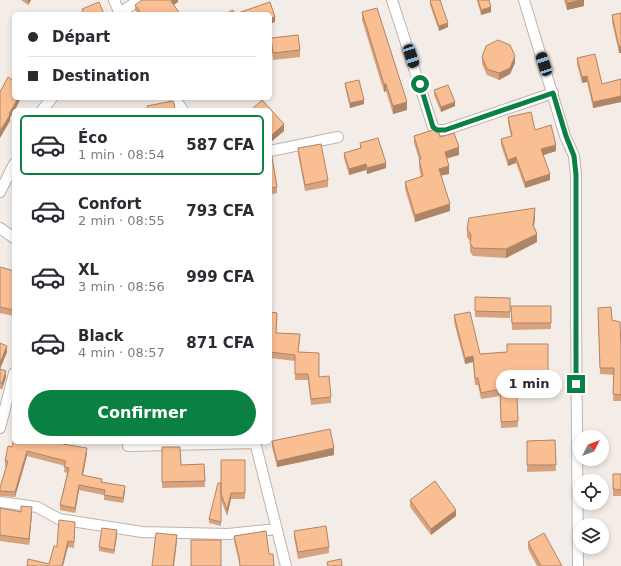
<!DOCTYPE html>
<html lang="fr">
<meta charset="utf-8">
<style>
:root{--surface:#fff;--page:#f2f2f3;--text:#2b2b33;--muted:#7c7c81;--line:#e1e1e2;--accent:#0b8043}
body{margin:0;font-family:"DejaVu Sans",sans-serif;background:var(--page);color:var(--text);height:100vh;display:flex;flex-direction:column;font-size:15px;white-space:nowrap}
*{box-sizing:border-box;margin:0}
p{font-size:13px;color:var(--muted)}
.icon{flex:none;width:22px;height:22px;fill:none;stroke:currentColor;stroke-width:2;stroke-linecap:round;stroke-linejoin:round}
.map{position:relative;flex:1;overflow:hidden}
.sheet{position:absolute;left:12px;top:108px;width:260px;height:336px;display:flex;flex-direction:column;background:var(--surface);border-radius:6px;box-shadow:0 2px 6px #0003}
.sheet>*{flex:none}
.banner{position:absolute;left:12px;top:12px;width:260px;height:88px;border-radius:6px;box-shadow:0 2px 6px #0003;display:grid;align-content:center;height:88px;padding:0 16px;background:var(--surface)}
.needle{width:26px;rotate:48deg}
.fabs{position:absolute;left:573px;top:430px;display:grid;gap:8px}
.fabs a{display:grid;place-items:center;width:36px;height:36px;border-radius:50%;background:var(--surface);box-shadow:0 2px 6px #0003;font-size:20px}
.end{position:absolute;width:18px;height:18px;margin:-9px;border:5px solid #0b8043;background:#fff;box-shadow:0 0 0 2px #fff}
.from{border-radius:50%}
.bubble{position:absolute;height:28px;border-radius:14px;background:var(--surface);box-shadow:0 2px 6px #0003;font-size:13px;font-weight:800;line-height:28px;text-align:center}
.car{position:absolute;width:12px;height:24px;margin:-12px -6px;border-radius:5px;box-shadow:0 0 3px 1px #0007;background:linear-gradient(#222 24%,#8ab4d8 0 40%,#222 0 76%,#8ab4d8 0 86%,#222 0)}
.banner b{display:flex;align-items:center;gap:14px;height:38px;font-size:15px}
.banner b+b{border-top:1px solid var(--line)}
.banner i{width:10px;height:10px;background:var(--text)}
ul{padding:7px 0 0;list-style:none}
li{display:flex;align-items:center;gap:12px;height:60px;margin:0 8px 6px;padding:0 8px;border:2px solid transparent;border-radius:6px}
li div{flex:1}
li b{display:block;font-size:15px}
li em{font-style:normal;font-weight:800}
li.active{border-color:var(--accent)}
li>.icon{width:36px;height:36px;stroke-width:1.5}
.action{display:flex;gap:8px;margin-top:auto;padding:8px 16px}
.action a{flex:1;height:46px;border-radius:24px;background:var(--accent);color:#fff;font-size:16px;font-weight:800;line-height:46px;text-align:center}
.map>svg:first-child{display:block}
</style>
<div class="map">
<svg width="621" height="566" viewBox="0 0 621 566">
<rect width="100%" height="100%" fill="#f4ece6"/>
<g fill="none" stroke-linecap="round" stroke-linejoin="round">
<defs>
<path id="minor" d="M114,0L120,14
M392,0L433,127L437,130H445L553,93
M524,0L565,136L574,156L576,175V308L578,566
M120,13L139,0
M174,98L183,110
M42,110L52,98
M270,151L338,137
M0,192L14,164
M0,228L14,238
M0,428L14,373
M255,442L286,566
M128,446L255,443
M0,502L37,507L59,519L142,532L228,534L277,529"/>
</defs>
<use href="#minor" stroke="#bdb4af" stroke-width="12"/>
<use href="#minor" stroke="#fff" stroke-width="10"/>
</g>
<path fill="#d7a37e" d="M21,0H31L28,5Z
M178,0V2L173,5L180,14H138L135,10V5Z
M477,0H489L491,12L481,15Z
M564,0H584V6L567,10Z
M430,1L448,27L439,31L430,5Z
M362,12L407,110L393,114L386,91L384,92L362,20Z
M621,13L619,53L612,22V15Z
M271,38L300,50V57L273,60L271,44Z
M482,57L515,63L510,74L499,80L487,75L482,64Z
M577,58L602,84L621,79V102L593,108L587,82L582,83L577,64Z
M345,83L364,104L350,108L345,87Z
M434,90L455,106L441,112L434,95Z
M270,110L284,131L272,141L270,140Z
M508,117L535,130L556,151L543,155L550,180L525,188L516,163L508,166L501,145V139L511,136L508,123Z
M414,136L440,137L459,155L447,158L449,174L441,175L450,211L415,222L405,189V182L421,177L419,167V159L414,143Z
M360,143L386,168L367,174L366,170L349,175L344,158V153L360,149Z
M298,148L328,180V187L305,191L298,154Z
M270,151L277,187V193L270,195Z
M535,217L534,227L537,242L506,258L473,256L470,252V241L467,237V229Z
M0,267L14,271V316L0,313Z
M475,297L510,298V318L475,317Z
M511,306H551V329L512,330Z
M270,312L277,319L276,333L300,340L298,352L319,377L331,397V403L311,405L308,380H295V361L270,358Z
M598,314L612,320L621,347V401H613L614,375L600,374Z
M454,315L480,354L507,352L548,344V379H516L518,427L501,428L500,396L481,399L478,385H475L473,362L465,364L454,322Z
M0,343L7,352L0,369L6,377L2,389H0V390Z
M14,410V422H13V417Z
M555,440L556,471L527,472V441Z
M272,441L334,455L277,467L272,447Z
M64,444L87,453L83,475L125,491L123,503L104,500V495L79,490L75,513L60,510V505L67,473L64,472L65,466L27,456L15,497L0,496V488L6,466H5V461L12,447Z
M162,447L181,465L204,464L205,487L162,488Z
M221,460H245V499H231L227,516L221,500Z
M613,474H621V496H613Z
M221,483V526L209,523V519Z
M410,500L456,516L431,535L410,507Z
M0,508L21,512L32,513L29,545L0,541Z
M75,528L74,548L68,547L49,564L57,547Z
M294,531L329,547V553L298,559L294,537Z
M117,535L114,554L99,551V547Z
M234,536L269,554L274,566H240L234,541Z
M528,542L562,566H537L528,549Z"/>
<path fill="#af8567" d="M28,0H31L28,5Z
M173,0H178V2L171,7V1Z
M581,0H584V6L567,10V3Z
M491,7V12L481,15V10Z
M275,17V22L270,24V18Z
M448,23V27L439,31V26Z
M621,46V53H619V47Z
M515,56V63L510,74L499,80V73Z
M587,76V82L582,83V77Z
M384,84H386V91L384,92Z
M621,96V102L593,108V102Z
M18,98H21L15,110H14V111L10,118V121L0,138V131Z
M364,100V104L350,108V103Z
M407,102V110L393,114V106Z
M455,102V106L441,112V107Z
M284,124V131L272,141V135Z
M556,145V151L541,156V149Z
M459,147V155L445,159V152Z
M516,157V163L508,166V160Z
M386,163V168L367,174V168Z
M366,164V170L349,175V169Z
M449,166V174L439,176V169Z
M550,174V180L525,188V182Z
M450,204V211L415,222V215Z
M535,208V217L533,234V225Z
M537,234V242L506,258V249Z
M7,346V352L0,369V363Z
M473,356V362L465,364V358Z
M6,371V377L2,389V383Z
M87,448V453L82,480V475Z
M334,448V455L277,467V461Z
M27,451V456L15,497V492Z
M79,485V490L75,513V508Z
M125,486V491L123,503V498Z
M231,493V499L227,516V510Z
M32,507V513L29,545V539Z
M456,510V516L431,535V529Z
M117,530V535L114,554V550Z
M177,535V541L174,566H173Z
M68,541V547L63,566H62Z"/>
<path fill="#fabe93" stroke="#af8567" d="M142,0H173L171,1L180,14H158L157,12L155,14H142L135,5Z
M431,0H440L448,23L439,26L430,1Z
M478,0H489L491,7L481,10Z
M566,0H581L567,3Z
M99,2L104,14H84L82,9Z
M270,2L275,17L270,18V14H235Z
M377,8L407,102L393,106L386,84H384L362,12Z
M233,10L235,14H225Z
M621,13V46L619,47L612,15Z
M298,35L300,50L273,53L271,38Z
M498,40L510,45L515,56L510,68L499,73L487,69L482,57L486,46Z
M595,54L602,84L621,79V96L593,102L587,76L582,77L577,58Z
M8,77L14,81V98H18L9,114L10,115L0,131V92Z
M359,80L364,100L350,103L345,83Z
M448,85L455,102L441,107L434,90Z
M262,100L284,124L272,135L270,133V110H251Z
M173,101L174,103L175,110H148L147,106Z
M531,112L535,130L551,125L556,145L541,149L550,174L525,182L516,157L508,160L501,139L512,136L508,117Z
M436,129H438L440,137L454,133L459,147L445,152L449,166L439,169L450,204L415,215L405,182L423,176L419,159H421L414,136Z
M378,138L386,163L367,168L366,164L349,169L344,153L361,148L360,143Z
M321,144L328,180L305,185L298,148Z
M270,151H271L277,187L270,188Z
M535,208L533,225L537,234L506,249L473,248L470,243L471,235L467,229L469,218Z
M0,267L14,271V310L0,307Z
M475,297L510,298V312L475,311Z
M511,306H551V323H512Z
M611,307L612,320L620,322L621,347V395L613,394L614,368H600L598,308Z
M270,312L277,313L276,333L300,334L298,352L319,353V377L329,376L331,397L311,399L308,374H295V355L270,352Z
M470,312L480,354L507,352V344H548V372L516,373L518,421L501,422L500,389L481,393L478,378H475L473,356L465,358L454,315Z
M0,343L7,346L0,363Z
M0,369L6,371L2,383H0Z
M14,410V417H13Z
M330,429L334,448L277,461L272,441Z
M14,439V442H64L63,444L87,448L82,475L102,479L101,482L125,486L123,498L104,495L105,490L79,485L75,508L60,505L69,468L64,467L66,461L27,451L15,492L0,491V488L8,461H5L8,446L12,447Z
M555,440L556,465H527V441Z
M162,447H180L181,465L204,464L205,481L162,482Z
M221,460H245V493H231L227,510L221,494Z
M613,474H621V490L613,489Z
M435,481L456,510L431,529L410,500Z
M218,483H221V522L209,519Z
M21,506L32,507L29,539L0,535V508L21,512Z
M59,520L75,522L74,542L68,541L62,566H27L28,559L49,564L54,546L57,547Z
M326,526L329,547L298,552L294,531Z
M102,528L117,530L114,550L99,547Z
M266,531L269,554H273L274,566H240L239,557L234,536Z
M156,533L177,535L173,566H152Z
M544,533L562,566H541L528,542Z
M191,540H221V566H191Z
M341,559L342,566H328L327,562Z"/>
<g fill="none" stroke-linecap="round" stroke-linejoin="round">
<path stroke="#0b8043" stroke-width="5" d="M420,84L433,127L437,130H445L553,93L566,136L574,156L576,175V384"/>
</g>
</svg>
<div class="fabs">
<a><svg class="needle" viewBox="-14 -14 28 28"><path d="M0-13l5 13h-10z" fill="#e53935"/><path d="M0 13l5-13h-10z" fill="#7c7c81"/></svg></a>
<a><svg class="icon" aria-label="locate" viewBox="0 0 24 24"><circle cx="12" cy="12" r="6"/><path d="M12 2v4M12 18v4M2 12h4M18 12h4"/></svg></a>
<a><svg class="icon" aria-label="layers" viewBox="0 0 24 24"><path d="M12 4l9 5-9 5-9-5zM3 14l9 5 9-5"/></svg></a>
</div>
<i class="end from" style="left:420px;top:84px"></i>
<i class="end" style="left:576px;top:384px"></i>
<div class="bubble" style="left:496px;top:370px;width:66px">1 min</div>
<i class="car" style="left:411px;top:56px;rotate:162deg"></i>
<i class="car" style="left:544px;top:64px;rotate:342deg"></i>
<div class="banner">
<b><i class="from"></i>Départ</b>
<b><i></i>Destination</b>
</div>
<section class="sheet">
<ul>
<li class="active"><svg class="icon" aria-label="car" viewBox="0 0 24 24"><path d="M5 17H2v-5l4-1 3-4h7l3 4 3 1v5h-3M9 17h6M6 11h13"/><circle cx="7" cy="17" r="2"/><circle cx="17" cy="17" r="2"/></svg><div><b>Éco</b><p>1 min · 08:54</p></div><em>587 CFA</em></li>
<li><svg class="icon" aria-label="car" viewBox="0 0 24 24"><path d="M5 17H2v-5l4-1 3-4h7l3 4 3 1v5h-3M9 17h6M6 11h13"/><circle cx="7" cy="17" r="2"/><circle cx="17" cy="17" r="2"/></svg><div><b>Confort</b><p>2 min · 08:55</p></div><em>793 CFA</em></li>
<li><svg class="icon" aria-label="car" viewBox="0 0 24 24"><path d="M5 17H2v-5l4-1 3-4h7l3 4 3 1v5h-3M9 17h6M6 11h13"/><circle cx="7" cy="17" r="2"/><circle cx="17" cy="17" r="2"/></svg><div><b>XL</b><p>3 min · 08:56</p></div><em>999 CFA</em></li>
<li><svg class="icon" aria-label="car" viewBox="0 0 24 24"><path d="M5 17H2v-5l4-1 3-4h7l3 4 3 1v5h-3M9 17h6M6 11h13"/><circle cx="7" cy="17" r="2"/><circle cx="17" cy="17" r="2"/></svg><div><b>Black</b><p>4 min · 08:57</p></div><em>871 CFA</em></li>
</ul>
<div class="action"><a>Confirmer</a></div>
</section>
</div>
